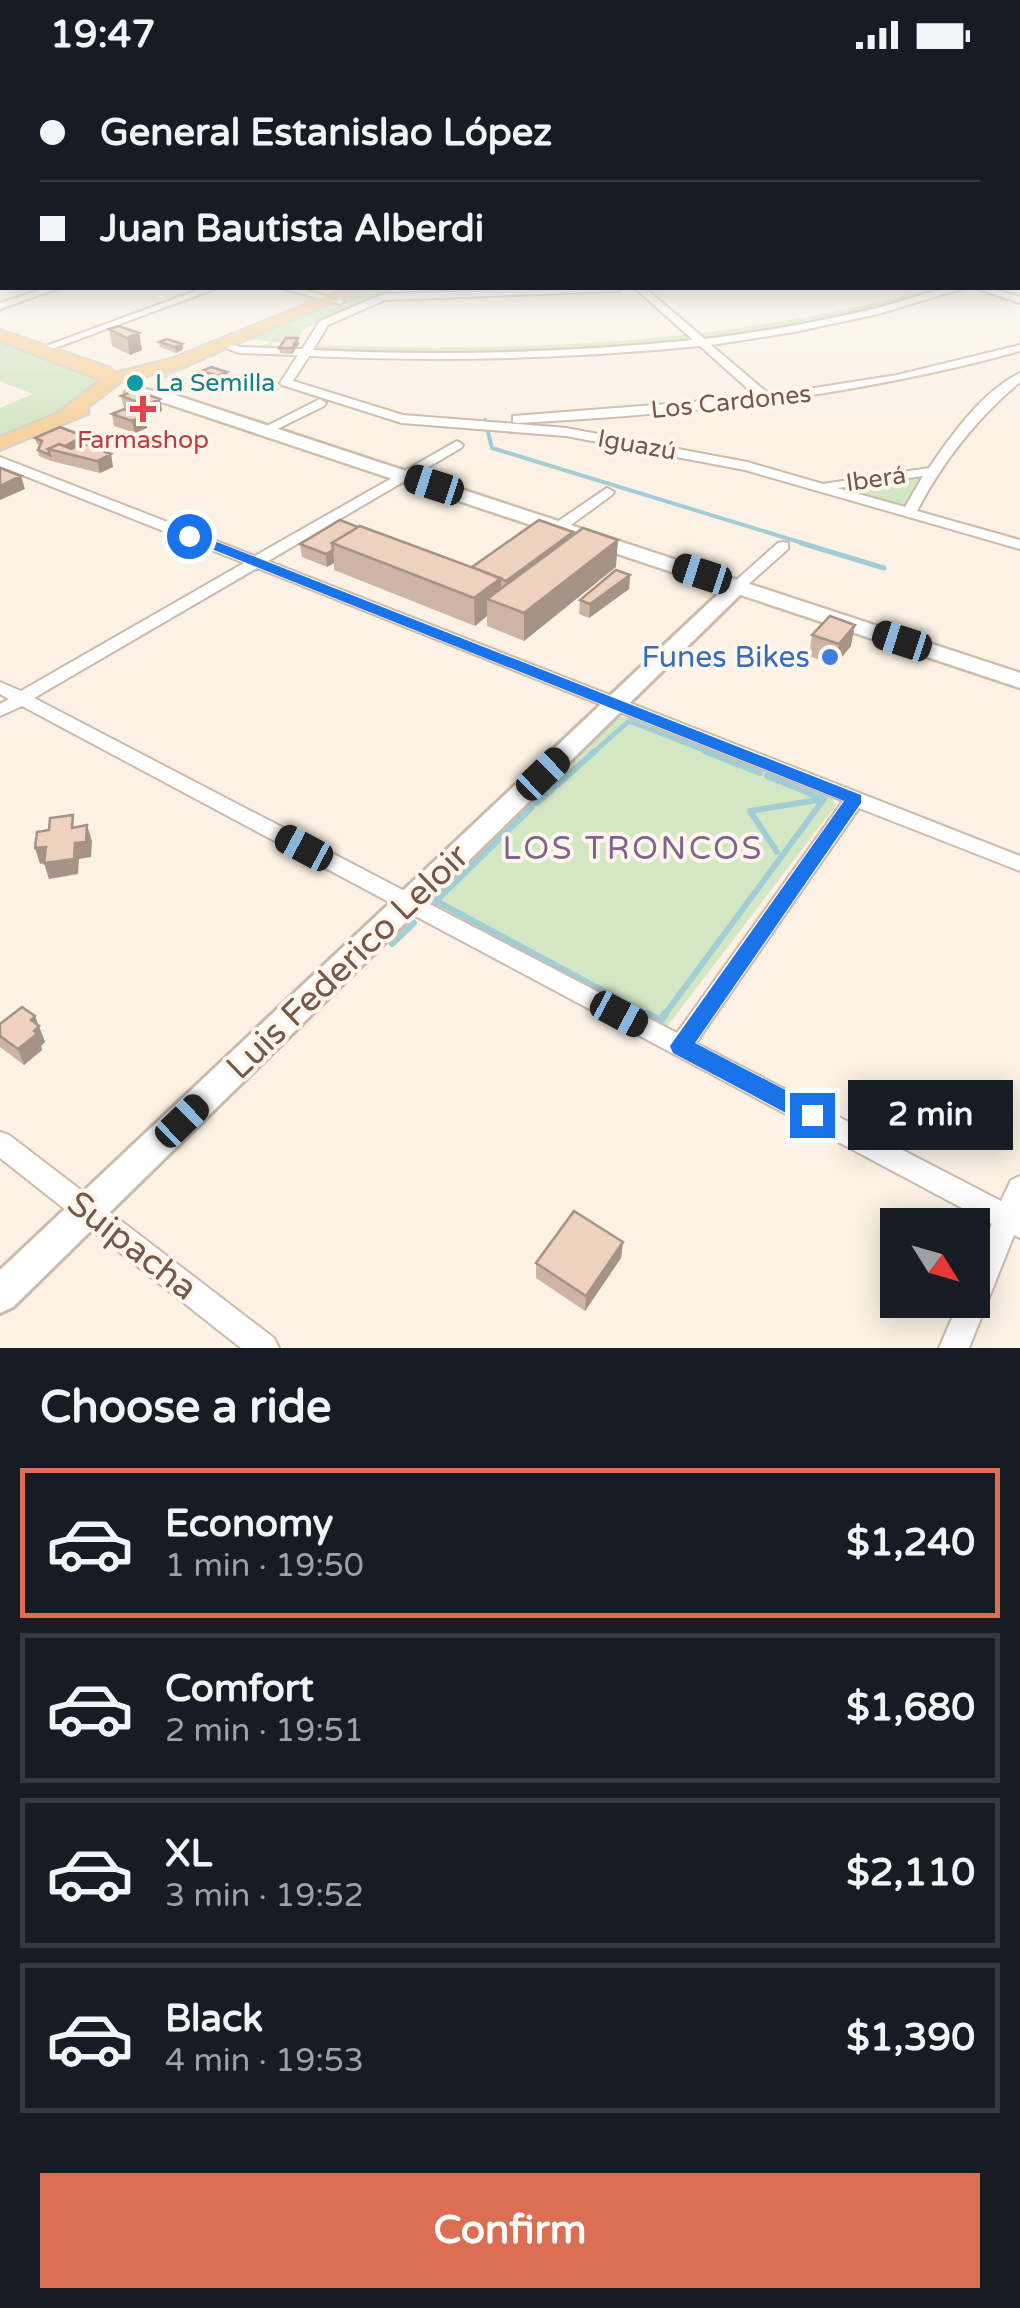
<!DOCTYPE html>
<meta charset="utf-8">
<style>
:root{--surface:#171b24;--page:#20242c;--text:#f1f3f6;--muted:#9ea1a6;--line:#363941;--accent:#dc6e53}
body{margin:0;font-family:"Varela Round",sans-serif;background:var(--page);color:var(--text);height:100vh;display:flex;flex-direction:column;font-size:38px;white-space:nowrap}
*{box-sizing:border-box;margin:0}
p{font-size:32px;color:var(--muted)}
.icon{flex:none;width:55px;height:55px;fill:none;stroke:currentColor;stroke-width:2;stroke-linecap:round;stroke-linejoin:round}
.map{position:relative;height:1278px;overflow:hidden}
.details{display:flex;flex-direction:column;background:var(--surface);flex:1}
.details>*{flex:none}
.hud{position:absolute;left:0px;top:0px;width:1020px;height:220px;box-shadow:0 5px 25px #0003;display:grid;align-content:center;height:220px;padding:0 40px;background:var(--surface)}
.needle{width:65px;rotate:127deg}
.buttons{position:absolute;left:880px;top:1138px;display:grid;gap:20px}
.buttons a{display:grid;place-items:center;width:110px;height:110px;border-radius:0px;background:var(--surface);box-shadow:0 5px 25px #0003;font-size:50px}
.end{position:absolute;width:45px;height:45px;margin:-22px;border:12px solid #1a73e8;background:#fff;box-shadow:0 0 0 5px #fff}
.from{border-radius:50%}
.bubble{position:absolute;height:70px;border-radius:0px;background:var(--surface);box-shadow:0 5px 25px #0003;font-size:32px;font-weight:700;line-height:70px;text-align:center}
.car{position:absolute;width:30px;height:60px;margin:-30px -15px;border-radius:12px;box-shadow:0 0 8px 2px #0007;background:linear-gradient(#222 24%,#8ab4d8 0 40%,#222 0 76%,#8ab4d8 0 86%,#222 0)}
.hud b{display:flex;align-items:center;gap:35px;height:95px;font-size:38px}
.hud b+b{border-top:2px solid var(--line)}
.hud i{width:25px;height:25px;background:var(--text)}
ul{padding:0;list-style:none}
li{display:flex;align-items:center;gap:30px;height:150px;margin:0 20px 15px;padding:0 20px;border:5px solid var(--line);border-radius:0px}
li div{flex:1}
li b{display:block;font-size:38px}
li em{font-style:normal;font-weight:700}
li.on{border-color:var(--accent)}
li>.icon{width:90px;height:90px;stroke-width:1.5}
h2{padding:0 40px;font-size:45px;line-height:120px}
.primary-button{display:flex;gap:20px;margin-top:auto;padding:20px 40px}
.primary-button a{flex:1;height:115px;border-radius:0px;background:var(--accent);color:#fff;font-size:40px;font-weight:700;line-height:115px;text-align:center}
.status{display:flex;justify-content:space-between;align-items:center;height:70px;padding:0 50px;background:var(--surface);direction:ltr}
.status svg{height:28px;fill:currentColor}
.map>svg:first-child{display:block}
</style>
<div class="status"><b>19:47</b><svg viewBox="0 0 49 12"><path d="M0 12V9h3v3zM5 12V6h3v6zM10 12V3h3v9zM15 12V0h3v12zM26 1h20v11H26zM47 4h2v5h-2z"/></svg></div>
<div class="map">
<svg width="1020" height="1278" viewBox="0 0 1020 1278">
<rect width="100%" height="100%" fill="#fbf2e5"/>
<path fill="#d4e7c5" d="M357,218H397L304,259L293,273L273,272L271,278H254L271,272L251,269L159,311L152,304Z
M933,218H959C750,286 524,285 306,282L310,275C519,283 731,274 933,218Z
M0,273L105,307L85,331L0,371V338L33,324L0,311Z
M933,401L909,443L819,416Z
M620,647H629L831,726L836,735L666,958L426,832L611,650Z"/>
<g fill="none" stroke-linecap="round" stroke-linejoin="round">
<path stroke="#a2cdd4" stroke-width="4" d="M485,350L492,378L809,475"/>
<path stroke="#a2cdd4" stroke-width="5" d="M801,473L884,498
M593,683L629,651L711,683"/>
<path stroke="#a2cdd4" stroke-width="6" d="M704,681L760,703
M767,706L821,728
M537,733L595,681
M777,782L750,741L824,729
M436,831L652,947
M432,835L532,737
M392,874L414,853
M663,947L824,729"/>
<path stroke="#a2cdd4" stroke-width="8" d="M647,944L660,951L665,944"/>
<defs>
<path id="minor" d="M1020,181V187L1018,188V182Z
M46,218H59L0,239V233Z
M204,218H217L47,281L38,279Z
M281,218H296L345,231L340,234Z
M554,218H623L618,221L385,230L328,255L313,280C440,286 566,283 693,270L635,218H645L705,269C761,262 818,252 873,239C903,232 933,218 964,218L878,244L794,262L711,275L770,325L897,305L1020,275V281C854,327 688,344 517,353L513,352V346L757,327L700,276C569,289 440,292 309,286L293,311L403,345L566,358L747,392L823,414L929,398C952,364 983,321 1020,303V312C977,348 943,391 917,441L1020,470V479L745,400L566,366L402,353L282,315L280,313L298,285L239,283L216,274L221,271L240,277L302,279L320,251L383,224ZM923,406L905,437L837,418Z
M975,218H989L1020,227V233Z
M320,329L326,333L324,336L269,363L259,360Z
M457,371L463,375L461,378L268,491L1020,786V801L859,738L696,973L1001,1131L1011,1110L1020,1106V1168L1014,1165L969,1278H939L960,1230H972V1199L992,1154L22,636L0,646V634L9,629L0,624V612L21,621L244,493L0,396V387L255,486ZM257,498L843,731L677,963L34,628Z
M607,418L614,422L612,425L564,460H554V454Z
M783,472L788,473V479L743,519H733L730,516L733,513L778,473Z
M0,1062L9,1065L274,1268L279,1278H241L0,1088Z"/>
<path id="tertiary" d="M738,510L745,512L748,516L745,520L13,1237L0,1243V1200L731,512Z"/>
<path id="secondary" d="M133,317L175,325L1020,603V618L165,333L127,326L125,322Z"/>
<path id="primary" d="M345,218H365L183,297L121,312L88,337V344L0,380V367L58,343L101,310L0,271V260L110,298L114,303L171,289Z"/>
</defs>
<use href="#minor" stroke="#ccbaac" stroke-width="4"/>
<use href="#tertiary" stroke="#ccbaac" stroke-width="6"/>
<use href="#secondary" stroke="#d0bcad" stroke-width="5"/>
<use href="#primary" stroke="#d8d1cd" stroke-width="4"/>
<use href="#minor" fill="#fff" fill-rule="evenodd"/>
<use href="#tertiary" fill="#fff" fill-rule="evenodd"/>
<use href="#secondary" fill="#fff" fill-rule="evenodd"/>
<use href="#primary" fill="#f5d4a2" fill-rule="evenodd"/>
</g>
<path fill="#cdb4a4" d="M109,259L139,263L142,280L130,285L112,276Z
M298,268L299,274L292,284L280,283L279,278Z
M159,272L182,274L183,279L176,283L160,277Z
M202,301L227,302L228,308L219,312L203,307Z
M121,326L160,329L162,341L149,347L124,338Z
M112,344L144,346L147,358L135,363L114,356Z
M35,368L84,372L77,376L106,382L113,397L100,403L51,391L39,386L38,380L40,375L37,374Z
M340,450L472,497L573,465L616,497L524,571L487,556V546L475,556L334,500V493L327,497L302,487L300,474Z
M630,505L629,519L589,548L579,544L580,530Z
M812,565L851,576L835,595L809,586Z
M35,946L45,972L41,976L42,980L24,995L0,977V954Z
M623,1172L621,1188L585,1241L536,1208V1193Z"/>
<path fill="#a79286" d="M139,263L142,280L130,285L127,268Z
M298,268L299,274L292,284V278Z
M182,274L183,279L176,283L175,277Z
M227,302L228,308L219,312L218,306Z
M160,329L162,341L149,347L146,335Z
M144,346L147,358L135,363L132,351Z
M83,366L84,372L66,383L57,381Z
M106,378L107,386L111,384L113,397L100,403L97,391L101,380Z
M21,406L25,419L0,430V416Z
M573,462V482L506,531V511Z
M618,470L616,497L524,571V543Z
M333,480L334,493L327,497L326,484Z
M630,505L629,519L589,548L590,534Z
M501,508V534L487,529V546L475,556L474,528Z
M855,555L851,576L835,595L839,574Z
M87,755L92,771L91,787L79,789L78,804L49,809L44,793L40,794L35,778L75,773Z
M35,946L45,972L41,976L42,980L24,995L18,979L31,950Z
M623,1172L621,1188L585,1241L586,1226Z"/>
<path fill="#eed1bf" stroke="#a79286" stroke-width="2.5" d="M118,256L139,263L127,268L109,259Z
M286,268H298L292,278H279Z
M167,269L182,274L175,277L159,272Z
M211,297L227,302L218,306L202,301Z
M135,320L160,329L146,335L121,326Z
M124,339L144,346L132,351L112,344Z
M60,357L83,366L65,376L59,374L48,379L50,385L38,380L42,371L35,368Z
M59,374L71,379L82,374L106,378L101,380L111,384L97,391L48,379Z
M0,398L21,406L0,416Z
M340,450L358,457L332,473L333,480L326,484L300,474Z
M539,450L573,462L506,511L472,497Z
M360,456L501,508L474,528L332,473Z
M583,458L618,470L524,543L487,529Z
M616,500L630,505L590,534L580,530Z
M830,546L855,555L839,574L812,565Z
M73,745L72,758L87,755L86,772L75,773L74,789L44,793L46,777L35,778L37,762L49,760L50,748Z
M22,937L35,946L31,950L39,956L34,961L37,964L18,979L0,966V954Z
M574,1141L623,1172L586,1226L536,1193Z"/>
<linearGradient id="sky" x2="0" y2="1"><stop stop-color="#96c5e6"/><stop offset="0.5" stop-color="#fdf9f3"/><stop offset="1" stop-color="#fdf9f3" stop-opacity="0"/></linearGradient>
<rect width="1020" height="358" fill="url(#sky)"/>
<path fill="#1a73e8" d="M184,463H194L861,725V733L695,973L820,1038L823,1045L820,1052H803L673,983L670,976L844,731L184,468Z"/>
<circle fill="#0f9aa8" stroke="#fef6eb" stroke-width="4" cx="135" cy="313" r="10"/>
<path fill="#e0444e" stroke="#fef6eb" stroke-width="4" d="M138 324h10v10h10v10h-10v10h-10v-10h-10v-10h10z"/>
<circle fill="#3f7fe0" stroke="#fef6eb" stroke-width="4" cx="830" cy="587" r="10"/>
<g text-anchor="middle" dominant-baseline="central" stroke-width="8" stroke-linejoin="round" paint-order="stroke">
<g font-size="25" fill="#0d838f" stroke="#fef6eb" text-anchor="start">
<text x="155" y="313">La Semilla</text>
</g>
<g font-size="25" fill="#72594c" stroke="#fef6eb">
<text transform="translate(731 332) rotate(-6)">Los Cardones</text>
<text transform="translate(637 375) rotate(10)">Iguazú</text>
<text transform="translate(876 409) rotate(-8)">Iberá</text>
</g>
<g font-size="25" fill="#be3a42" stroke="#fef6eb">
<text x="143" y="370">Farmashop</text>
</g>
<g font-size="30" fill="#366cbe" stroke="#fef6eb" text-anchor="end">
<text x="810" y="587">Funes Bikes</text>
</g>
<g font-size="32" letter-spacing="2.5" fill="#7f648e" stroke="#fef6eb">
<text x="633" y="779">LOS TRONCOS</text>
</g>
<g font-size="35" fill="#72594c" stroke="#fef6eb">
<text transform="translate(348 892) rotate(-44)">Luis Federico Leloir</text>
<text transform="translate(132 1176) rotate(38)">Suipacha</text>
</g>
</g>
</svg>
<div class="buttons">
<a><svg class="needle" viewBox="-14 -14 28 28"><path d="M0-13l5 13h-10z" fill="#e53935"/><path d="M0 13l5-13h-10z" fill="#9ea1a6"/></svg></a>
</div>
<i class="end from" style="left:189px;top:466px"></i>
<i class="end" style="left:812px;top:1045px"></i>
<div class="bubble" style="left:848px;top:1010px;width:165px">2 min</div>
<i class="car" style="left:434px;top:415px;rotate:288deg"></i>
<i class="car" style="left:702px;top:504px;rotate:288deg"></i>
<i class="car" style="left:902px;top:571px;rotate:288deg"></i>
<i class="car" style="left:543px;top:704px;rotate:46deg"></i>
<i class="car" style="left:304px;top:778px;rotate:298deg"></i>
<i class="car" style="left:619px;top:944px;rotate:118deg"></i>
<i class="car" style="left:182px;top:1051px;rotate:46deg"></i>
<div class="hud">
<b><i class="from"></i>General Estanislao López</b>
<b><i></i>Juan Bautista Alberdi</b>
</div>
</div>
<section class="details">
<h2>Choose a ride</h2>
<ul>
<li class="on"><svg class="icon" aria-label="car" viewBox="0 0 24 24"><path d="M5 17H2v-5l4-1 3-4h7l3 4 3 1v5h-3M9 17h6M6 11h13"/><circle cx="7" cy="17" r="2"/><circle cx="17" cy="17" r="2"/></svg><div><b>Economy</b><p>1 min · 19:50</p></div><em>$1,240</em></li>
<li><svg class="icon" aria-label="car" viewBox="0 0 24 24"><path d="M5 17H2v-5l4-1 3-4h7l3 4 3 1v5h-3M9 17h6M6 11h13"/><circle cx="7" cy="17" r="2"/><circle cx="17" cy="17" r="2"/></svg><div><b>Comfort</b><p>2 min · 19:51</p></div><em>$1,680</em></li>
<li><svg class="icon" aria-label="car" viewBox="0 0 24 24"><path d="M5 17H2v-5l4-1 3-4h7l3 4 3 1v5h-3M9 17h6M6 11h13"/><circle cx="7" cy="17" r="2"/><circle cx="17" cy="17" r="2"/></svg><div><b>XL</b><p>3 min · 19:52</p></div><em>$2,110</em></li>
<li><svg class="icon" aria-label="car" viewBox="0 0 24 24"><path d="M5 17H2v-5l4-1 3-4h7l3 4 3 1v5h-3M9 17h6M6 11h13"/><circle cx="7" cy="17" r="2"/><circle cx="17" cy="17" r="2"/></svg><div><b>Black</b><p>4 min · 19:53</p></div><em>$1,390</em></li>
</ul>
<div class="primary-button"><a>Confirm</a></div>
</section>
